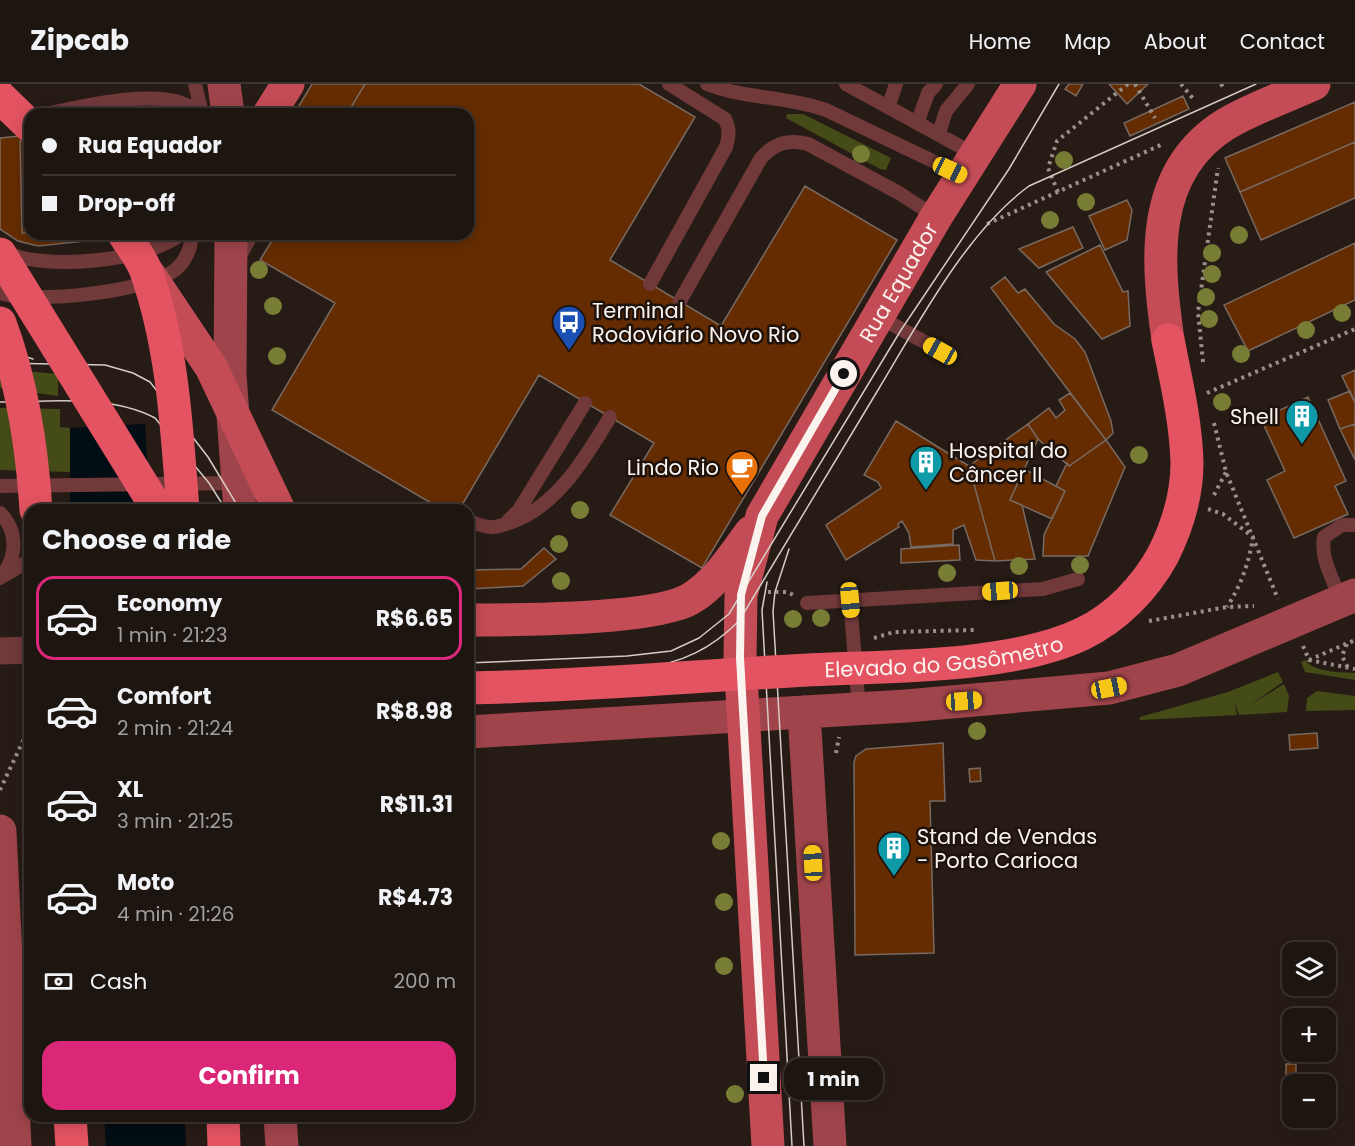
<!DOCTYPE html>
<meta charset="utf-8">
<style>
:root{--surface:#1d1510;--page:#2a221e;--text:#f1f3f6;--muted:#a09f9f;--line:#3b3430;--accent:#db2777}
body{margin:0;font-family:Poppins,sans-serif;background:var(--page);color:var(--text);height:100vh;display:flex;flex-direction:column;font-size:22px;white-space:nowrap}
*{box-sizing:border-box;margin:0}
p{font-size:20px;color:var(--muted)}
.icon{flex:none;width:33px;height:33px;fill:none;stroke:currentColor;stroke-width:2;stroke-linecap:round;stroke-linejoin:round}
.map{position:relative;flex:1;overflow:hidden}
.side{position:absolute;left:24px;top:420px;width:450px;height:618px;display:flex;flex-direction:column;background:var(--surface);border-radius:18px;box-shadow:0 3px 15px #0003,0 0 0 2px var(--line)}
.side>*{flex:none}
.banner{position:absolute;left:24px;top:24px;width:450px;height:132px;border-radius:18px;box-shadow:0 3px 15px #0003,0 0 0 2px var(--line);display:grid;align-content:center;height:132px;padding:0 18px;background:var(--surface)}
.buttons{position:absolute;left:1282px;top:858px;display:grid;gap:12px}
.buttons a{display:grid;place-items:center;width:54px;height:54px;border-radius:12px;background:var(--surface);box-shadow:0 3px 15px #0003,0 0 0 2px var(--line);font-size:30px}
.end{position:absolute;width:27px;height:27px;margin:-14px;border:8px solid #fbf3ee;background:#111;box-shadow:0 0 0 3px #111}
.from{border-radius:50%}
.bubble{position:absolute;height:42px;border-radius:18px;background:var(--surface);box-shadow:0 3px 15px #0003,0 0 0 2px var(--line);font-size:20px;font-weight:700;line-height:42px;text-align:center}
.car{position:absolute;width:18px;height:36px;margin:-18px -9px;border-radius:8px;box-shadow:0 0 4px 2px #0007;background:linear-gradient(#f5c518 24%,#345 0 40%,#f5c518 0 76%,#345 0 86%,#f5c518 0)}
.banner b{display:flex;align-items:center;gap:21px;height:57px;font-size:22px}
.banner b+b{border-top:2px solid var(--line)}
.banner i{width:15px;height:15px;background:var(--text)}
ul{padding:0;list-style:none}
li{display:flex;align-items:center;gap:18px;height:84px;margin:0 12px 9px;padding:0 6px;border:3px solid transparent;border-radius:18px}
li div{flex:1}
li b{display:block;font-size:22px}
li em{font-style:normal;font-weight:700}
li.selected{border-color:var(--accent)}
li>.icon{width:54px;height:54px;stroke-width:1.5}
h2{padding:0 18px;font-size:27px;line-height:72px}
.pay{display:flex;align-items:center;gap:15px;height:66px;padding:0 18px;font-size:22px}
.pay p{margin-inline-start:auto}
.action{display:flex;gap:12px;margin-top:auto;padding:12px 18px}
.action a{flex:1;height:69px;border-radius:18px;background:var(--accent);color:#fff;font-size:24px;font-weight:700;line-height:69px;text-align:center}
header{display:flex;align-items:center;gap:36px;box-sizing:border-box;height:84px;padding:0 30px;background:var(--surface);border-bottom:2px solid var(--line)}
header strong{font-size:28px}
nav{display:flex;gap:33px;margin-inline-start:auto;font-size:21px}
.map>svg:first-child{display:block}
</style>
<header>
<strong>Zipcab</strong>
<nav><a>Home</a><a>Map</a><a>About</a><a>Contact</a></nav>
</header>
<div class="map">
<svg width="1355" height="1062" viewBox="0 0 1355 1062">
<rect width="100%" height="100%" fill="#271c15"/>
<path fill="#444b17" d="M787,30H803L891,74L886,86L880,85L786,34Z
M0,285L58,290V312L0,304Z
M0,324L60,325V343L70,344V388L0,386Z
M1305,576C1315,589 1340,588 1355,589V596L1305,588L1301,578Z
M1278,588L1283,598L1250,621L1284,600L1289,612L1287,628L1239,631L1234,617L1237,631L1140,636V633L1228,608Z
M1317,607L1355,612V626L1306,627L1307,614Z"/>
<path fill="#030d14" d="M145,340L150,426H70V344Z
M104,1032H185L186,1062H106Z"/>
<path fill="#642c00" stroke="#786a62" stroke-width="1.5" d="M312,0H365L347,30H294Z
M365,0H639L695,33L610,176L721,242L805,102L897,156L702,484L610,431L654,359L539,291L459,426H443L272,326L335,219L260,176L276,150H468V30H347Z
M1069,0H1083L1076,12L1065,5Z
M1109,0H1148L1127,20Z
M1183,12L1189,25L1130,52L1124,39Z
M1355,18V58L1240,108L1225,74Z
M178,21V30H150L149,23Z
M30,51V150H113V154L38,162L18,157L0,145V54Z
M30,56V149H22L20,57Z
M1355,58V114L1261,156L1240,108Z
M1127,116L1132,126L1127,156L1105,166L1089,132Z
M1073,143L1083,164L1039,184L1019,165Z
M1355,159V216L1248,267L1224,221Z
M1100,161L1123,208L1128,207L1130,242L1102,255L1046,188Z
M1005,193L1018,209L1025,205L1054,240L1075,255L1085,268L1111,337L1113,349L1106,356L991,204Z
M1355,286V319L1342,292Z
M1355,286V319L1342,292Z
M1350,307L1355,319V340L1340,345L1328,316Z
M1070,309L1106,356L1069,382L1038,355L1028,340L1049,324L1056,334L1065,326L1059,316Z
M1308,313L1346,397L1335,402L1348,430L1294,454L1267,396L1285,387L1261,335Z
M896,337L969,382L995,477L976,476L964,441L953,446V460L911,463L909,449L902,437L898,440L899,443L846,476L826,441L881,404L878,398L864,391Z
M1028,340L1038,355L1010,416L1022,421L1035,475L995,477L969,382Z
M1355,340V376L1340,345Z
M1106,356L1125,383L1088,472H1043L1044,451L1065,407L1056,402L1067,379L1069,382Z
M1024,385L1065,407L1052,435L1010,416Z
M959,461L960,476L901,479V465Z
M544,464L556,475L523,502L468,505V486L521,485Z
M1317,649L1318,664L1290,666L1289,651Z
M943,659L945,717H930L934,869L855,871L854,678L856,672L866,665Z
M980,684L981,697L970,698L969,685Z
M1286,980H1296V992L1286,993Z"/>
<g fill="none" stroke-linecap="round" stroke-linejoin="round">
<path stroke="#9a908a" stroke-width="4" stroke-dasharray="3 4.5" stroke-linecap="butt" d="M1135,0L1155,34
M1181,0L1195,17
M1221,0L1224,5
M1058,108L1048,84L1057,57L1128,0
M987,140L1163,60
M1203,278L1198,228L1218,84
M1207,309L1355,245
M1214,339L1226,388L1278,515
M1214,411L1226,388
M1208,425L1223,430L1253,453C1249,479 1241,501 1227,523
M768,508H788L793,511
M1149,537L1227,523L1254,522
M874,554L894,548L974,546
M1347,560L1342,572L1348,584
M1303,562L1309,576L1355,585
M1309,576L1355,556
M836,669L839,653
M0,706L30,642"/>
<path stroke="#72393b" stroke-width="14" d="M195,0L202,30
M707,0C745,15 787,12 826,26L962,91
M846,0L974,70
M889,21L896,0
M46,30C85,21 176,0 198,30
M918,37L928,9L936,0
M939,49L946,27L968,0
M4,167C41,188 149,177 181,150
M239,174L252,150
M650,200L726,63C729,52 730,45 725,35L669,0
M0,209C34,220 146,208 175,186C186,177 191,164 192,150
M680,217L761,74C775,59 788,55 808,60L899,109L936,133
M879,233L941,267
M0,402L238,399
M0,429C19,448 17,475 0,494
M468,437C475,439 483,443 490,443C496,444 503,441 509,439C556,424 586,373 610,333
M508,437L519,426L585,319
M5,491L30,476
M850,516L859,625
M1341,517C1334,496 1320,476 1324,453L1342,441H1355
M807,519L1043,505L1078,495"/>
<path stroke="#72393b" stroke-width="27" d="M0,567L30,566"/>
<path stroke="#a0444b" stroke-width="33" d="M224,0L228,30
M231,150L230,291L240,426
M804,628L830,1062
M468,648L906,622L1109,604L1178,586L1355,511
M0,747L15,1062
M280,1032L282,1062"/>
<g stroke="#c34c56" stroke-width="33">
<path d="M269,30L288,0"/>
<path d="M1168,256C1157,179 1148,88 1226,40C1253,24 1285,13 1314,0"/>
<path d="M468,536C515,536 653,536 690,515C716,500 733,472 751,448"/>
<path id="s1" d="M768,1062L740,574L741,511L762,432L936,133L1020,0"/>
</g>
<path stroke="#e35361" stroke-width="33" d="M70,1032L72,1062
M223,1032L224,1062"/>
<path stroke="#d5ccc7" stroke-width="1.5" d="M0,265L33,275
M0,279L105,281L133,289L150,298L208,373L240,426
M0,318C50,318 110,310 155,334L209,399L226,426
M789,465L775,508L773,527L804,1062
M767,498L762,526L792,1062
M468,579L627,572L671,567L699,554L729,530L901,246L1009,85L1059,0
M468,592L642,584C682,579 711,565 739,537C786,460 832,383 878,306C918,240 966,148 1029,102L1256,0"/>
<path stroke="#c34c56" stroke-width="33" d="M148,189L211,283L279,426"/>
<g stroke="#e35361" stroke-width="33">
<path d="M0,13L30,42"/>
<path d="M124,150C132,163 143,176 147,190C173,265 177,347 183,426"/>
<path d="M0,170L158,426"/>
<path d="M0,239C22,298 32,363 36,426"/>
<path id="s2" d="M468,604C581,602 695,592 808,586C887,582 1011,584 1082,550C1116,534 1145,504 1163,471C1177,443 1187,411 1187,379C1186,338 1176,296 1168,256"/>
</g>
</g>
<g fill="#787d35">
<circle cx="861" cy="70" r="9"/>
<circle cx="1064" cy="76" r="9"/>
<circle cx="1086" cy="118" r="9"/>
<circle cx="1050" cy="136" r="9"/>
<circle cx="1239" cy="151" r="9"/>
<circle cx="1212" cy="169" r="9"/>
<circle cx="259" cy="186" r="9"/>
<circle cx="1212" cy="190" r="9"/>
<circle cx="1206" cy="213" r="9"/>
<circle cx="273" cy="222" r="9"/>
<circle cx="1342" cy="229" r="9"/>
<circle cx="1209" cy="235" r="9"/>
<circle cx="1306" cy="246" r="9"/>
<circle cx="1241" cy="270" r="9"/>
<circle cx="277" cy="272" r="9"/>
<circle cx="1222" cy="318" r="9"/>
<circle cx="1139" cy="371" r="9"/>
<circle cx="580" cy="426" r="9"/>
<circle cx="559" cy="460" r="9"/>
<circle cx="1080" cy="481" r="9"/>
<circle cx="1019" cy="482" r="9"/>
<circle cx="947" cy="489" r="9"/>
<circle cx="561" cy="497" r="9"/>
<circle cx="821" cy="534" r="9"/>
<circle cx="793" cy="535" r="9"/>
<circle cx="977" cy="647" r="9"/>
<circle cx="721" cy="757" r="9"/>
<circle cx="724" cy="818" r="9"/>
<circle cx="724" cy="882" r="9"/>
<circle cx="735" cy="1010" r="9"/>
</g>
<g fill="none" stroke-linecap="round" stroke-linejoin="round">
<path stroke="#fbf3ee" stroke-width="8" d="M764,994L740,574L741,511L762,432L844,290"/>
</g>
<defs>
<symbol id="bus-pin" viewBox="-11 -11 22 30"><path d="M0 17L-7.5 6A9.5 9.5 0 1 1 7.5 6Z" fill="#1a4fb4" stroke="#1d120c"/><path d="M-5-6H5V4H4V6H2V4H-2V6H-4V4H-5ZM-3.5-4V0h7V-4ZM-3.5 1.2v1.5H-2V1.2ZM2 1.2v1.5H3.5V1.2Z" fill="#fff"/></symbol>
<symbol id="building-pin" viewBox="-11 -11 22 30"><path d="M0 17L-7.5 6A9.5 9.5 0 1 1 7.5 6Z" fill="#0f9aa8" stroke="#1d120c"/><path d="M-4-6H4V6H1V3H-1V6H-4ZM-2.5-4.3h1.7v1.8h-1.7ZM.8-4.3h1.7v1.8H.8ZM-2.5-1h1.7V.8h-1.7ZM.8-1h1.7V.8H.8Z" fill="#fff"/></symbol>
<symbol id="cafe-pin" viewBox="-11 -11 22 30"><path d="M0 17L-7.5 6A9.5 9.5 0 1 1 7.5 6Z" fill="#e8710a" stroke="#1d120c"/><path d="M-5.5-4.5H6V0H3Q3 3.5 0 3.5H-2.5Q-5.5 3.5-5.5 0ZM3-3.2v2h1.7v-2ZM-6 4.5H4V6H-6Z" fill="#fff"/></symbol>
</defs>
<g fill-rule="evenodd">
<use href="#bus-pin" x="550" y="219" width="38" height="52"/>
<use href="#building-pin" x="1283" y="313" width="38" height="52"/>
<use href="#building-pin" x="907" y="359" width="38" height="52"/>
<use href="#cafe-pin" x="723" y="364" width="38" height="52"/>
<use href="#building-pin" x="875" y="745" width="38" height="52"/>
</g>
<g text-anchor="middle" dominant-baseline="central" stroke-width="5" stroke-linejoin="round" paint-order="stroke">
<g font-size="21" fill="#fbf3ee" stroke="#1d120c">
<text stroke="none"><textPath href="#s1" startOffset="904">Rua Equador</textPath></text>
<text stroke="none"><textPath href="#s2" startOffset="477">Elevado do Gasômetro</textPath></text>
</g>
<g font-size="21" fill="#fbf3ee" stroke="#1d120c" text-anchor="start">
<text x="592" y="226">Terminal<tspan x="592" dy="24">Rodoviário Novo Rio</tspan></text>
<text x="1279" y="332" text-anchor="end">Shell</text>
<text x="949" y="366">Hospital do<tspan x="949" dy="24">Câncer II</tspan></text>
<text x="719" y="383" text-anchor="end">Lindo Rio</text>
<text x="917" y="752">Stand de Vendas<tspan x="917" dy="24">- Porto Carioca</tspan></text>
</g>
</g>
</svg>
<div class="buttons">
<a><svg class="icon" aria-label="layers" viewBox="0 0 24 24"><path d="M12 4l9 5-9 5-9-5zM3 14l9 5 9-5"/></svg></a>
<a>+</a>
<a>−</a>
</div>
<i class="end from" style="left:844px;top:290px"></i>
<i class="end" style="left:764px;top:994px"></i>
<div class="bubble" style="left:784px;top:974px;width:99px">1 min</div>
<i class="car" style="left:950px;top:86px;rotate:115deg"></i>
<i class="car" style="left:940px;top:267px;rotate:299deg"></i>
<i class="car" style="left:1000px;top:507px;rotate:266deg"></i>
<i class="car" style="left:850px;top:516px;rotate:175deg"></i>
<i class="car" style="left:1109px;top:604px;rotate:79deg"></i>
<i class="car" style="left:964px;top:617px;rotate:86deg"></i>
<i class="car" style="left:813px;top:779px;rotate:357deg"></i>
<div class="banner">
<b><i class="from"></i>Rua Equador</b>
<b><i></i>Drop-off</b>
</div>
<section class="side">
<h2>Choose a ride</h2>
<ul>
<li class="selected"><svg class="icon" aria-label="car" viewBox="0 0 24 24"><path d="M5 17H2v-5l4-1 3-4h7l3 4 3 1v5h-3M9 17h6M6 11h13"/><circle cx="7" cy="17" r="2"/><circle cx="17" cy="17" r="2"/></svg><div><b>Economy</b><p>1 min · 21:23</p></div><em>R$6.65</em></li>
<li><svg class="icon" aria-label="car" viewBox="0 0 24 24"><path d="M5 17H2v-5l4-1 3-4h7l3 4 3 1v5h-3M9 17h6M6 11h13"/><circle cx="7" cy="17" r="2"/><circle cx="17" cy="17" r="2"/></svg><div><b>Comfort</b><p>2 min · 21:24</p></div><em>R$8.98</em></li>
<li><svg class="icon" aria-label="car" viewBox="0 0 24 24"><path d="M5 17H2v-5l4-1 3-4h7l3 4 3 1v5h-3M9 17h6M6 11h13"/><circle cx="7" cy="17" r="2"/><circle cx="17" cy="17" r="2"/></svg><div><b>XL</b><p>3 min · 21:25</p></div><em>R$11.31</em></li>
<li><svg class="icon" aria-label="car" viewBox="0 0 24 24"><path d="M5 17H2v-5l4-1 3-4h7l3 4 3 1v5h-3M9 17h6M6 11h13"/><circle cx="7" cy="17" r="2"/><circle cx="17" cy="17" r="2"/></svg><div><b>Moto</b><p>4 min · 21:26</p></div><em>R$4.73</em></li>
</ul>
<div class="pay"><svg class="icon" aria-label="cash" viewBox="0 0 24 24"><path d="M3 7h18v10H3z"/><circle cx="12" cy="12" r="2"/></svg>Cash<p>200 m</p></div>
<div class="action"><a>Confirm</a></div>
</section>
</div>
